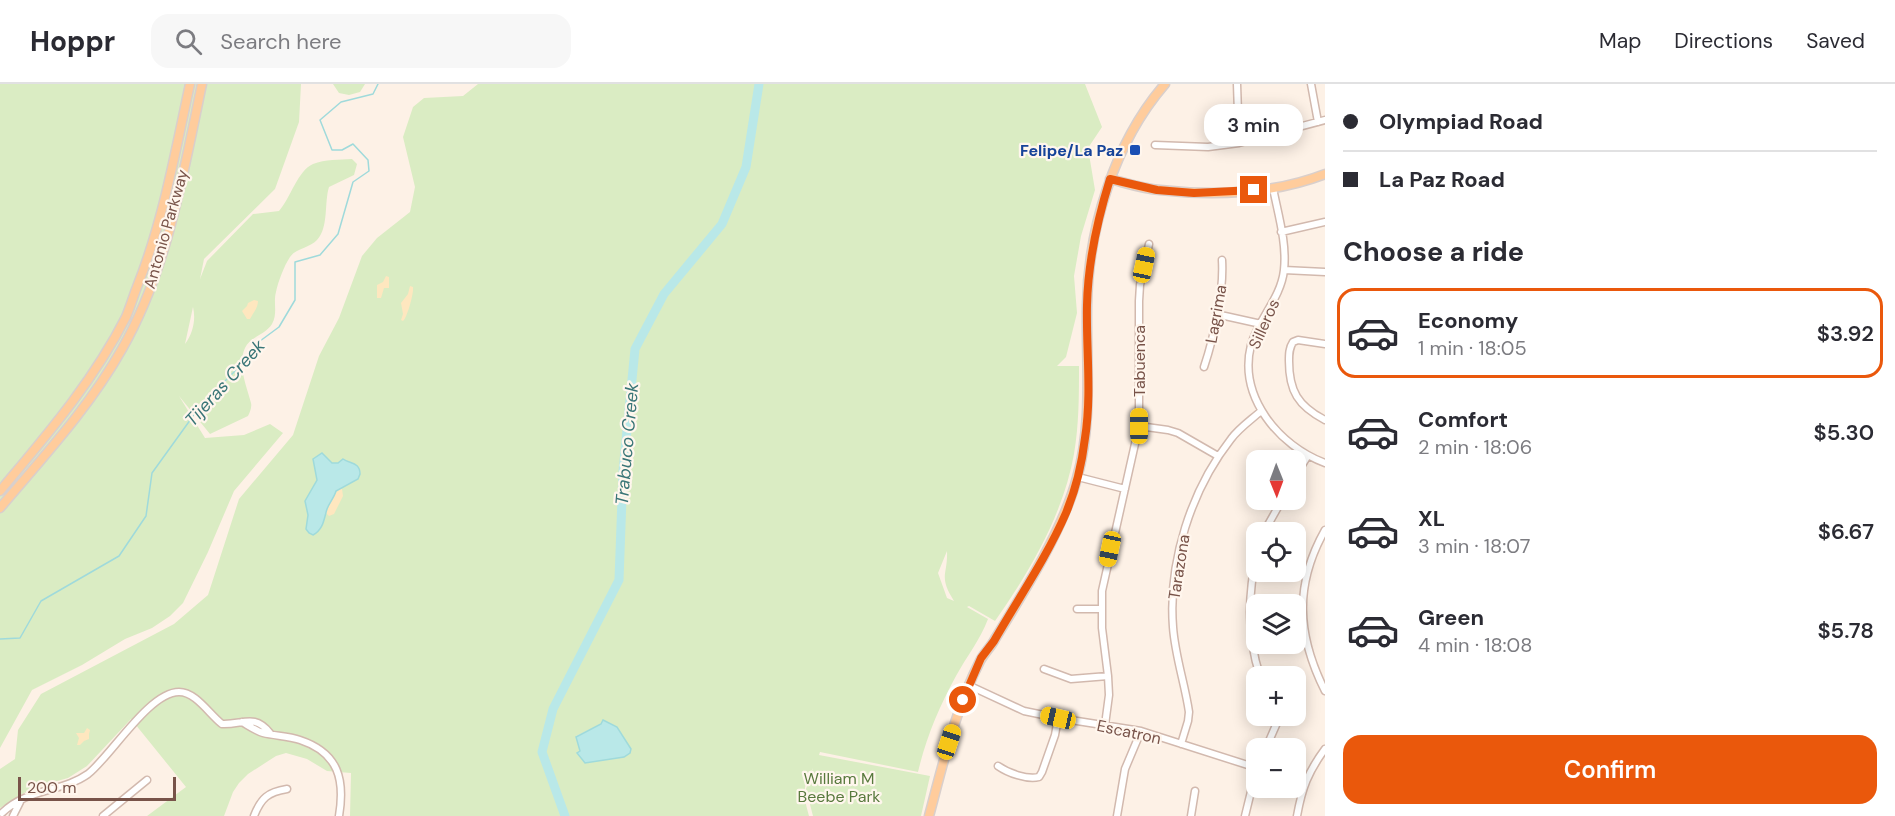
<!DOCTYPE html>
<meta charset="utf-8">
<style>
:root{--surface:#fff;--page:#f7f7f7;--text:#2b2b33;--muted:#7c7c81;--line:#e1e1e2;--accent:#ea580c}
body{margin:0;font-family:"DM Sans",sans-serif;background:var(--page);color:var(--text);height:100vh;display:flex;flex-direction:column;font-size:22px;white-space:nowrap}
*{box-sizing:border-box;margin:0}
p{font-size:20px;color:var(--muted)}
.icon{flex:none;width:33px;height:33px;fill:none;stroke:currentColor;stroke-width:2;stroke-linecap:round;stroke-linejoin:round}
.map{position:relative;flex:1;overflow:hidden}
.details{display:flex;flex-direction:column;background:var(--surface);width:570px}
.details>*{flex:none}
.banner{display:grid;align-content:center;height:132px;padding:0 18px;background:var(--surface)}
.needle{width:39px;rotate:179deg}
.controls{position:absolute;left:1246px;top:366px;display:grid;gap:12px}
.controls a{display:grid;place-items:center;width:60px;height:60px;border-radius:12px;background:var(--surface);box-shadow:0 3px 15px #0003;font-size:30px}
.scale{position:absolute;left:18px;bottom:15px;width:158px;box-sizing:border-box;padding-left:6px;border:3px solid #785349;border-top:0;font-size:16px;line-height:21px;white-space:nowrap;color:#785349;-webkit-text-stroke:4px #fff6ed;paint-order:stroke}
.end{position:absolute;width:27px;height:27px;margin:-14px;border:8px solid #ea580c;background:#fff;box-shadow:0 0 0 3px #fff}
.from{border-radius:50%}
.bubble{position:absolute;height:42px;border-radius:18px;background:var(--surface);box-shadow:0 3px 15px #0003;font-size:20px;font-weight:600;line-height:42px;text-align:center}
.car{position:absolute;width:18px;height:36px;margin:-18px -9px;border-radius:8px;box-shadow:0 0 4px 2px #0007;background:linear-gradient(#f5c518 24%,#345 0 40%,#f5c518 0 76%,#345 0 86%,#f5c518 0)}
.banner b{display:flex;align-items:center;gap:21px;height:57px;font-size:22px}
.banner b+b{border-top:2px solid var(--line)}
.banner i{width:15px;height:15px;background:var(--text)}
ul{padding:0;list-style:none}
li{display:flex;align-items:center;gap:18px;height:90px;margin:0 12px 9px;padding:0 6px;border:3px solid transparent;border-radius:18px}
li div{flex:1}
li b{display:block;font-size:22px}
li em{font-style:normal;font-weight:600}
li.active{border-color:var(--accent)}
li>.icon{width:54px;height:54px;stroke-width:1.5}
h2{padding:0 18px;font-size:27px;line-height:72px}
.action{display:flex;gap:12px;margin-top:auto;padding:12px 18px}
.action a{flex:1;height:69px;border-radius:18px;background:var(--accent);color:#fff;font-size:24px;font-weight:600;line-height:69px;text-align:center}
header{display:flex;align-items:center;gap:36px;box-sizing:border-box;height:84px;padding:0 30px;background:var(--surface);border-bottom:2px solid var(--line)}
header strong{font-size:28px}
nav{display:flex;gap:33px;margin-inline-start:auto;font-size:21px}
.search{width:420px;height:54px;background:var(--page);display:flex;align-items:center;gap:15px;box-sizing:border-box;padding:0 21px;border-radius:18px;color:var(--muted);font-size:22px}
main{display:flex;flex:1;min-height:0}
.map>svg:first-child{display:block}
</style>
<header>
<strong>Hoppr</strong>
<div class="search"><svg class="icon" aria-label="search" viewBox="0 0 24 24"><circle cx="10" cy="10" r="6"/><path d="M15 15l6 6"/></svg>Search here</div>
<nav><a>Map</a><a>Directions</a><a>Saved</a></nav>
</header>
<main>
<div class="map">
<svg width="1325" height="732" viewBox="0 0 1325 732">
<rect width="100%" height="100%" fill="#fdf1e6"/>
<path fill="#daecc3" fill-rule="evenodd" d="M0,0H301L299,38L275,105L204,175L200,195L207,177L253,130L279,127C290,115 298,86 313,80C325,75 340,76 352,75L357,80L354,91L329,103C324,119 329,143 317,156C310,164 296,164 290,173C284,182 278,198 276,208C273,219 278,229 272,240C265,251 250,253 245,264C237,281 247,303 251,319C252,323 250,328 248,332L210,350L179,312L205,354L244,351L270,340L283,349L234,407L208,468L183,519L170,532L152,544L125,555L82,581L32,606L0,664ZM193,223C196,236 193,249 185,260Z
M333,0H365L360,8L349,11L339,9Z
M478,0H1085L1102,43L1088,64L1095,106L1081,152L1074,192L1077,229L1066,273L1057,282H1079C1079,312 1079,341 1074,370C1063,431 1030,487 995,537L969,522L967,523L988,535C980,556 967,572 956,592C939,623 926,654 918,688L820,668L819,671L930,692L921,732H813L806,705L813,684C802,704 803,710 809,732H350L351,689L327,687L307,675L286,669L276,672L248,690L239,699L233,708L224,732H147L186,703L131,635L87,682L68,694L32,704L0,724V685L15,675L18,646L41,610L174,540L208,511L239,415L293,351L319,272L339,234L362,172L377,154L410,128L415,103L403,53L413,23L424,14L463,12ZM947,467C948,491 938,492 954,517L947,514L938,489ZM603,636L608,639L617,675L612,674L585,679L576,652L601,640Z"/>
<path fill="#fee7bf" d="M386,192L389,193V204H384L381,214H377V201L383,198Z
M410,202L413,203C414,209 407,234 403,237L401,236L403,230L401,219L408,210Z
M254,216L258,217C258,224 253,229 250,235H247L242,227L247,222L248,219Z
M339,405H342L343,412L334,430L329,432L326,429C327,425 336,407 339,405Z
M87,644L90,646L89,650V655L84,657L80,661H77L79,654L76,649H84Z"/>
<path fill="#b9e8e8" stroke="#9fdadb" stroke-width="1.5" d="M322,369L332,379H338L343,375C350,380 360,378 360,390L358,395L336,407C334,414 329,419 327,425C324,434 324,445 313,451L309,449L306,445L308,431L305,417L317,396L313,375Z
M603,636L617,643L631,665L630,669L624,673L585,679L577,669L580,667L576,653L601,640Z"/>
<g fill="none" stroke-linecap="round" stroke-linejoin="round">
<path stroke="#9fdadb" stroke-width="1.5" d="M0,555L20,554L41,517L119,472L146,432L152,389L201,321L241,281L256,260L279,243L295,216V178L320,171L338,150L353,98L369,87L368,76L353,60L342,66H332L320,36L341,18L373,10L378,0"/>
<path stroke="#b9e8e8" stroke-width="9" d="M565,732L542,668L553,625L619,496L623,387L635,265L664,210L722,140L746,83L759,0"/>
<defs>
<path id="minor" d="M1237,0L1239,59
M1311,0L1318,38
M1155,61L1208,63L1239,59L1325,36
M1273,104C1278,130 1287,159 1284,186C1281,214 1259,234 1251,261C1238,313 1279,362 1325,379
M1281,148L1325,138
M1284,186L1325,188
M1216,230L1261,240
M1325,260L1298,256L1293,258C1289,264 1289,270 1289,277C1289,307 1298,322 1325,336
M1204,283C1214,253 1224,208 1222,176
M1139,342L1168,346L1178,349L1218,372
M1296,391L1307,373
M1078,393L1125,405
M1325,446C1294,501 1297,551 1325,607
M1264,448L1282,416
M1257,469C1248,509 1247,553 1260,592
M1077,525H1101
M1044,585L1071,595L1108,592
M968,601L1024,627L1058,634L1141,647L1257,684
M242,638C249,642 256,647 263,649C275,652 288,652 300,656C339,669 345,696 339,732
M1105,641L1109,611L1108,592L1102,544V507L1139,342V217L1140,201L1149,160
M1181,660L1188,637L1189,628C1185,600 1175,572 1173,543C1168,478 1191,406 1231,355C1239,344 1251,336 1261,327
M1266,664L1280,632
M998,682C1008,689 1027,696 1039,693L1042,688L1055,651L1058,634
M2,729C27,704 63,708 88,690C111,672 149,608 179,608C196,608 209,630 222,640C243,641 254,629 270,649
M13,732L20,718
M103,732L147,696
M254,732C261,714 268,708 287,705
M1117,732L1125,685L1141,647
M1191,732L1195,707
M1245,732L1257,683
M1297,732C1302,704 1308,688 1325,665"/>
<path id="major" d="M1110,95C1126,99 1143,105 1160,106C1213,112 1274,110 1325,90
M0,407C46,352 93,298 126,233C130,224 133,213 137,203C163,138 175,69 190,0
M0,424C43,373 89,324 122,265C168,184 183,90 202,0
M929,732C943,680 955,626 980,577C984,569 991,563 995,555C1024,508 1063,446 1077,394C1093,338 1086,280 1087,222C1088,145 1114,59 1165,0"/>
</defs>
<use href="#minor" stroke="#d2b9ae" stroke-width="9"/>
<use href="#major" stroke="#d9cfcc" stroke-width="11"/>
<use href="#minor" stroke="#fff" stroke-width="6"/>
<use href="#major" stroke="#ffcc9c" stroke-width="8"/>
</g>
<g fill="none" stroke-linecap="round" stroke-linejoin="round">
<path stroke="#ea580c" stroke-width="8" d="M963,616L981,574L994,557C1018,515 1047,473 1066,429C1076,405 1082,379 1085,354C1092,310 1086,265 1087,221C1088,177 1097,137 1110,95L1157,106L1194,109L1254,106"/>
</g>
<rect fill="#1a4fb4" stroke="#fff6ed" stroke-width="2" x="1129" y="60" width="12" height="12" rx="3"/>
<g text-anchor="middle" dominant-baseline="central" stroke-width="4.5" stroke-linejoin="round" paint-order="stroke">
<g font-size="16" font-weight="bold" fill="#164399" stroke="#fff6ed" text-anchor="end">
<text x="1123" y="66">Felipe/La Paz</text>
</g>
<g font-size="16" fill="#785349" stroke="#fff6ed">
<text transform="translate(166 145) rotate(-74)">Antonio Parkway</text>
<text transform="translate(1216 230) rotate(-80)">Lagrima</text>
<text transform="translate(1264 240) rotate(-66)">Silleros</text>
<text transform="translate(1139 277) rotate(-90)">Tabuenca</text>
<text transform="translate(1179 483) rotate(-81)">Tarazona</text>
<text transform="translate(1129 648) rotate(12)">Escatron</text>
</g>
<g font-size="16" fill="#58793d" stroke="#fff6ed">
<text x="839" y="694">William M<tspan x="839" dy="18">Beebe Park</tspan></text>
</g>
<g font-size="18" font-style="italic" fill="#397577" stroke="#fff6ed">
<text transform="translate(225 299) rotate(-48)">Tijeras Creek</text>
<text transform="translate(627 360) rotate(-85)">Trabuco Creek</text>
</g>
</g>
</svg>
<div class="controls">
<a><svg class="needle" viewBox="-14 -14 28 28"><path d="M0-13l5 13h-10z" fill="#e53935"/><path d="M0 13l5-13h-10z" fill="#7c7c81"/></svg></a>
<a><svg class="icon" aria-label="locate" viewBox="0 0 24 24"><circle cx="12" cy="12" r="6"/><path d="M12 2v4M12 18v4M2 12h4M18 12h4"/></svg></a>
<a><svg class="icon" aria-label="layers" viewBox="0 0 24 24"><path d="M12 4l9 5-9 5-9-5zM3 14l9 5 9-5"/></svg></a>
<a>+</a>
<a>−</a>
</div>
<div class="scale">200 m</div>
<i class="end from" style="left:963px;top:616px"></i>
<i class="end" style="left:1254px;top:106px"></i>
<div class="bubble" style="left:1204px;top:20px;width:99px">3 min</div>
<i class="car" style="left:1144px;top:181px;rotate:12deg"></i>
<i class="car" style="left:1139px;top:342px;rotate:0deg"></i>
<i class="car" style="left:1110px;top:465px;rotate:192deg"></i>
<i class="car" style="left:1058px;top:634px;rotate:283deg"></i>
<i class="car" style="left:949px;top:658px;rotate:18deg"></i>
</div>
<section class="details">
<div class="banner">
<b><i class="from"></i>Olympiad Road</b>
<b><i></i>La Paz Road</b>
</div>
<h2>Choose a ride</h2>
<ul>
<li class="active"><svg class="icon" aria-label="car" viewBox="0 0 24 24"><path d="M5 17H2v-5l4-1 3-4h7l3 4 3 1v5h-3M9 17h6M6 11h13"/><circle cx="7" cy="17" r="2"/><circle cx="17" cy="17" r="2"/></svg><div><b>Economy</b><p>1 min · 18:05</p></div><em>$3.92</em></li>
<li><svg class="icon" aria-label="car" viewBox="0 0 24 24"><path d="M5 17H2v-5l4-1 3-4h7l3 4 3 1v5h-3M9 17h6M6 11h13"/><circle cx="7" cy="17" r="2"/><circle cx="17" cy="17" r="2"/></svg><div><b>Comfort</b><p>2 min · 18:06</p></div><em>$5.30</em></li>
<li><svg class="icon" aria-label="car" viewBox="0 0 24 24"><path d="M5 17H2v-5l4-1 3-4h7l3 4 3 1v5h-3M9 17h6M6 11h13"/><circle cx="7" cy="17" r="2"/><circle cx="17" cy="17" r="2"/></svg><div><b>XL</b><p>3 min · 18:07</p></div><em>$6.67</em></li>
<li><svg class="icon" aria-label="car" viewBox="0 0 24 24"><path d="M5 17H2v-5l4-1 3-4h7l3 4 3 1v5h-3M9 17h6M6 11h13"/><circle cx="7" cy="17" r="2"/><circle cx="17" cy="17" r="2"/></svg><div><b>Green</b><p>4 min · 18:08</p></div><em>$5.78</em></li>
</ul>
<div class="action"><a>Confirm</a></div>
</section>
</main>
